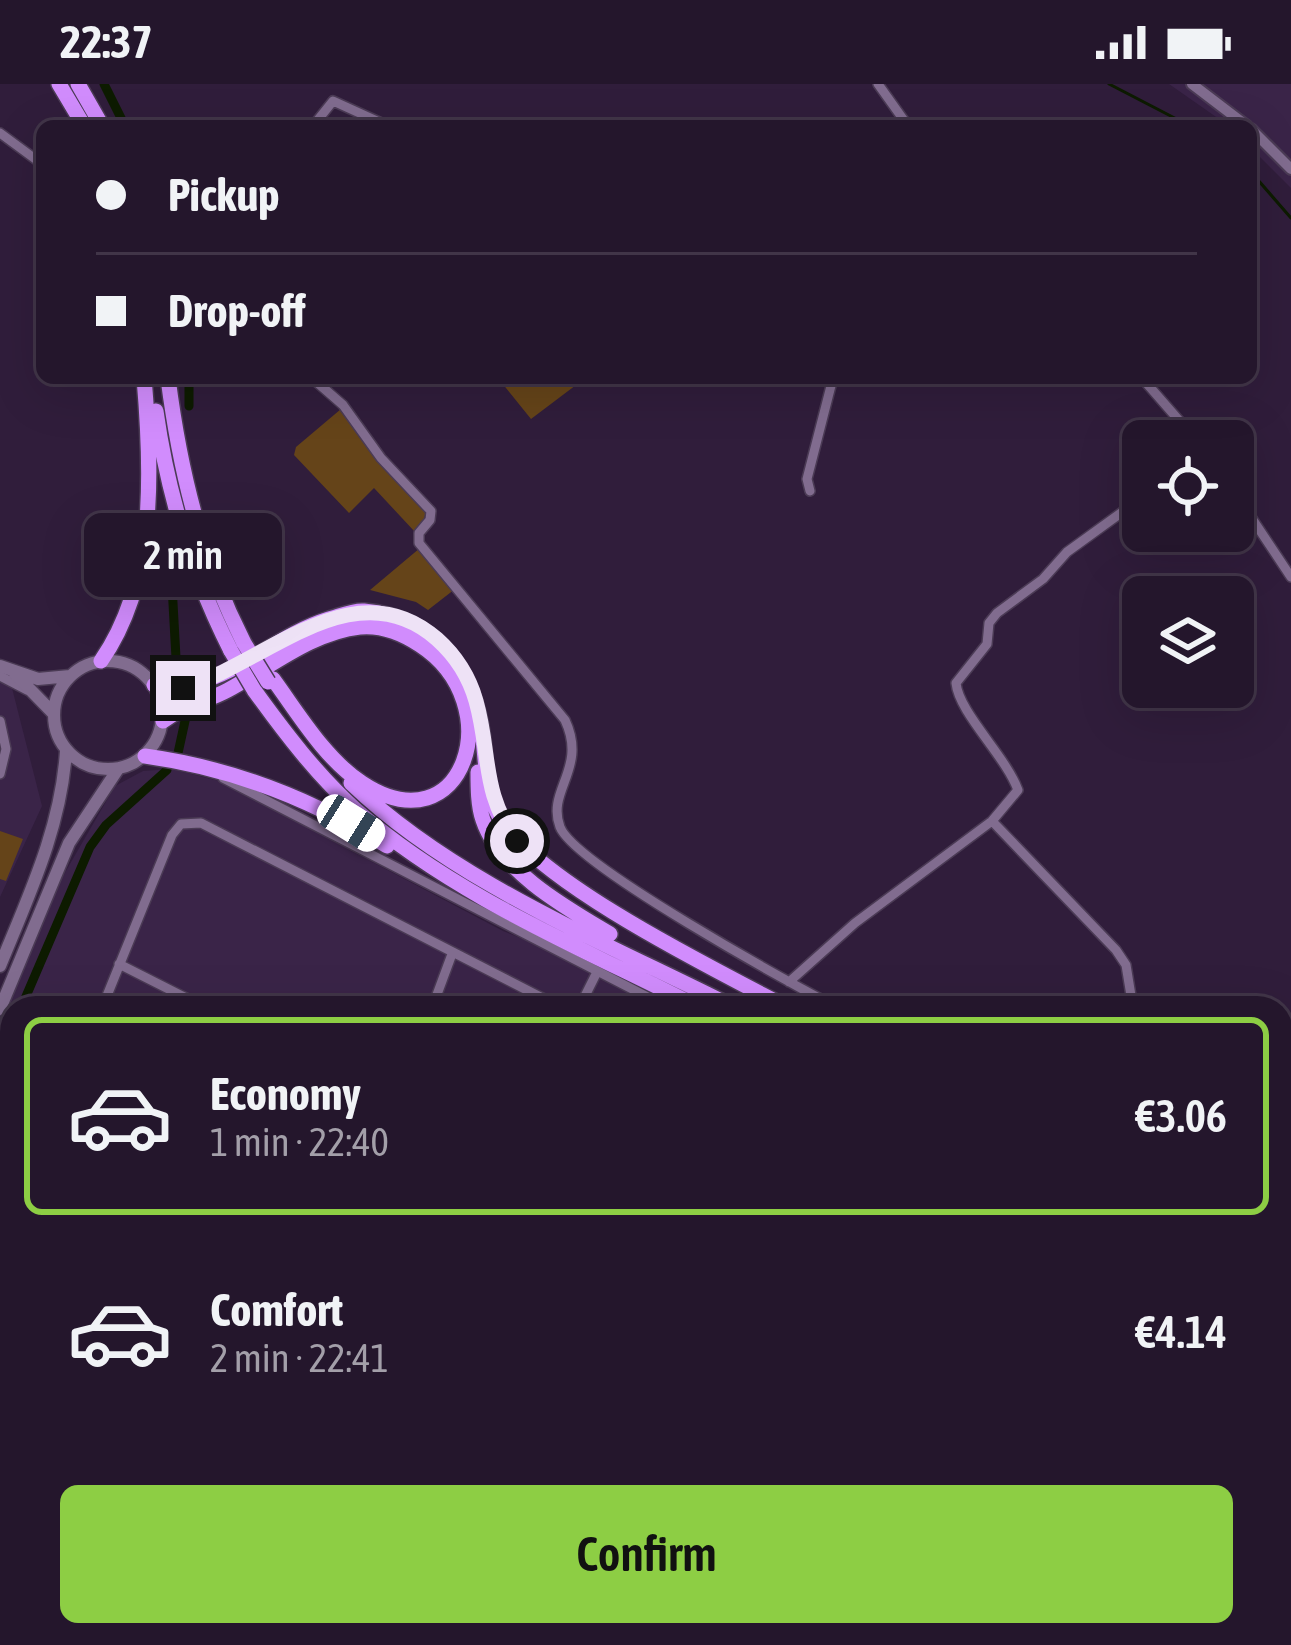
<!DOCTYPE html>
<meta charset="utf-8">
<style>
:root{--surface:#24162c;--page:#2c1f34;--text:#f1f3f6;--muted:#a39fa9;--line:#413548;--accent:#8dce44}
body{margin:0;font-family:"Asap Condensed",sans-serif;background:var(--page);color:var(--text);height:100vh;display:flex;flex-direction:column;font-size:45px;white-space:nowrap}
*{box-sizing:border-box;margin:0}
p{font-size:39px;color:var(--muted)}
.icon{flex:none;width:66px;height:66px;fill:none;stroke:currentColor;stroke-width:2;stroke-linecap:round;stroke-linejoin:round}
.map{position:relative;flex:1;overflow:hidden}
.drawer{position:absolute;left:0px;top:912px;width:1293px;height:651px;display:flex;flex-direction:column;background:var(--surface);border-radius:36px 36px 0 0;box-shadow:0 12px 48px #0002,0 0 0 3px var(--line)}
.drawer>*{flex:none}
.guide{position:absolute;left:36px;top:36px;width:1221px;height:264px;border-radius:18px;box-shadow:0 12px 48px #0002,0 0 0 3px var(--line);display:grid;align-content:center;height:264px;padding:0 60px;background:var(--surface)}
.buttons{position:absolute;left:1122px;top:336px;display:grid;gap:24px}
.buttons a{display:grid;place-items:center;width:132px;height:132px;border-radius:18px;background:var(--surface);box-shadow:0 12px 48px #0002,0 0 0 3px var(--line);font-size:60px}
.end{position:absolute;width:54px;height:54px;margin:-27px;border:15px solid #eee2f6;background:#111;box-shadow:0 0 0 6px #111}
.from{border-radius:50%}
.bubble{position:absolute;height:84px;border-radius:18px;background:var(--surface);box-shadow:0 12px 48px #0002,0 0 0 3px var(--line);font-size:39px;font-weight:600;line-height:84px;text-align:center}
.car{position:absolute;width:36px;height:72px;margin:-36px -18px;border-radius:15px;box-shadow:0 0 9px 3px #0007;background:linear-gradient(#fff 24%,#345 0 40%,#fff 0 76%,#345 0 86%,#fff 0)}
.guide b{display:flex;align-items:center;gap:42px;height:114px;font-size:45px}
.guide b+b{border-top:3px solid var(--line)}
.guide i{width:30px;height:30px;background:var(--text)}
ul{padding:21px 0 0;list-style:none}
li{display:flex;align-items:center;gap:36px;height:198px;margin:0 24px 18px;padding:0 36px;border:6px solid transparent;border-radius:18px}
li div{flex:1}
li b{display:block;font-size:45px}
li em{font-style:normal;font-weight:600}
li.current{border-color:var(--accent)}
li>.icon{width:108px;height:108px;stroke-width:1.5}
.button{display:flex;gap:24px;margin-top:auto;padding:24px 60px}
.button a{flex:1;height:138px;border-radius:18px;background:var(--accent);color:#111;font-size:48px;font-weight:600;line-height:138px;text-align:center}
.status{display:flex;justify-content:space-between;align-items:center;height:84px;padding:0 60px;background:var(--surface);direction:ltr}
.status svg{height:33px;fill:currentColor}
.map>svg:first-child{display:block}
</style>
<div class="status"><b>22:37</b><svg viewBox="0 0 49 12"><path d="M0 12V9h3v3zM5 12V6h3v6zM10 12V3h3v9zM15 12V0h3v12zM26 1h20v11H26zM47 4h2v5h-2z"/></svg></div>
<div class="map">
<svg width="1291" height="1561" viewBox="0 0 1291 1561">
<rect width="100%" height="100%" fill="#301d3b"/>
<path fill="#3a2448" d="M1169,0H1291V104L1251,64V42H1229Z
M0,597L12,604L42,722L0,813Z
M172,685L219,697L503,847L558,869L666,924H12V1187L0,1182V942L52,811L115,702L143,687Z
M1281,1228L1291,1233V1561H649L656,1551H1281Z
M12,1524V1551H203L209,1554L200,1561H0V1539Z"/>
<path fill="#654419" d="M498,294H592L587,298L584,295L531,335Z
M341,325L426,426L424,436L415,448L374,404L349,429L294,371L296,363Z
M420,464L455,505L428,526L416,518L370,506Z
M0,747L23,755L6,797L0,795Z"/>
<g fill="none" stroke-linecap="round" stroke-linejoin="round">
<path stroke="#0d1b00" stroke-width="3" d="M1109,0L1190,42
M1251,88L1291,134"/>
<path stroke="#0d1b00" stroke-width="9" d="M104,0L125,42
M189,294V322
M172,501L177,592
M178,669L187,628
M21,924L90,763L106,741L167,686
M0,976L12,946"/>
<defs>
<path id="minor" d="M878,0L908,42
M313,42L333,17L388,42
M0,49L42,80
M312,294L343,321L381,374L431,427L430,436L419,449V459L565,636C588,685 546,706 560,743C575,781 792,900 838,924
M1142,294L1197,357
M1233,406L1291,493
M810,407L807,395L833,294
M0,592L27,606
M0,637L6,665L0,690
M223,694L669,924
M992,737L1116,866L1126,881L1133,924
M119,880L206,924
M789,898L855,839L992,737L1018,706C1005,671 959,629 956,599L987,560L989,539L997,529L1043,495L1067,468L1143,413
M102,924L172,751L181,740L201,739L562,924
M432,924L452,870
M579,924L597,888
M1281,1096L1291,1102
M1281,1237L1291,1242
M1281,1357L1291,1336
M1281,1529L1291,1533
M883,1551L909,1561
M214,1561L227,1551
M643,1561L650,1551
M781,1561L787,1551
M1188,1561L1192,1551"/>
<path id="tertiary" d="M1192,0L1247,42
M1251,45L1291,85
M0,1185L12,1190
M1013,1551L1039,1561"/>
<path id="secondary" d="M54 631a54 54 0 1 1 108 0a54 54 0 1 1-108 0Z
M0,582L38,595L70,592
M15,590L53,629
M0,882C29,811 61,744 66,667
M0,925L69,759L118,685"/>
<path id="motorway" d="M59,0L84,42
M78,0L102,42
M168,294C180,388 201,474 244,559
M156,327C168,413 192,490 231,567
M101,577C157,496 152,387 144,294
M154,601C226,609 265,555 329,535C340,532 353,526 364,527C437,534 474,586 483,655C486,681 486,710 500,734C538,799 718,887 788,924
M254,606C285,649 317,691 356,726C456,813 584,865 700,924
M163,637C187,619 204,619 228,606C269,584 312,548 360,543C382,541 402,549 420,561C511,620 464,766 362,699C325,675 298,629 273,595
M145,672C232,684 312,715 387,762
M478,688C478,703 478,722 483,736C500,787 566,824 610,850
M351,699C455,799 607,859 735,924
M1281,1182L1291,1187
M1281,1203L1291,1208
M1281,1220L1291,1225"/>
</defs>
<use href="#minor" stroke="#4b3b55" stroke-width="12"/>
<use href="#tertiary" stroke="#4b3b55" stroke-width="14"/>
<use href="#secondary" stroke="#4b3b55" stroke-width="15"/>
<use href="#motorway" stroke="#4b3b55" stroke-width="18"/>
<use href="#minor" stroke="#816c8f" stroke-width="9"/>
<use href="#tertiary" stroke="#816c8f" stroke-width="10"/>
<use href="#secondary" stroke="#816c8f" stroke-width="12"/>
<use href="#motorway" stroke="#d18cfd" stroke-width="15"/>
<defs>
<path id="motorway-bridge" d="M244,559L268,598
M231,567L254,606"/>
</defs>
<use href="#motorway-bridge" stroke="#4b3b55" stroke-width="18" stroke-linecap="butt"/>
<use href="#motorway-bridge" stroke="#d18cfd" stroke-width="15"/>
</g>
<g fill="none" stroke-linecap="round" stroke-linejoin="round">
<path stroke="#eee2f6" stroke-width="15" d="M183,604C264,581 354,482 437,555C456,572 469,592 476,617C491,670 481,709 517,757"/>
</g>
</svg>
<div class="buttons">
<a><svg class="icon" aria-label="locate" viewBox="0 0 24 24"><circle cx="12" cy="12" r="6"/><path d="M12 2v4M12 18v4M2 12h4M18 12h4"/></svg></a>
<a><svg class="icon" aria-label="layers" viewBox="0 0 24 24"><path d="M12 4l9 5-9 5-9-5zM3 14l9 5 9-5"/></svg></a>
</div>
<i class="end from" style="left:517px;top:757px"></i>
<i class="end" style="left:183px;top:604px"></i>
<div class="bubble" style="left:84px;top:429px;width:198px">2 min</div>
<i class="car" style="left:351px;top:739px;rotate:122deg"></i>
<div class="guide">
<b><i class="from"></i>Pickup</b>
<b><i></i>Drop-off</b>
</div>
<section class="drawer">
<ul>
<li class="current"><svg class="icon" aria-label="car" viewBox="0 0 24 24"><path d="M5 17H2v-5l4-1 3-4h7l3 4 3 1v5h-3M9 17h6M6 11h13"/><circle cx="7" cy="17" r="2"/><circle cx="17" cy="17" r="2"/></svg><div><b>Economy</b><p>1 min · 22:40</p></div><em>€3.06</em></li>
<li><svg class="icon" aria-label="car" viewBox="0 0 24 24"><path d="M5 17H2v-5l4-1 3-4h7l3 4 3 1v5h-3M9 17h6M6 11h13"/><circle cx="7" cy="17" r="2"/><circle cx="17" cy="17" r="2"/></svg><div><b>Comfort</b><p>2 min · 22:41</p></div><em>€4.14</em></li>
</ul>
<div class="button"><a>Confirm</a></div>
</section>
</div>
